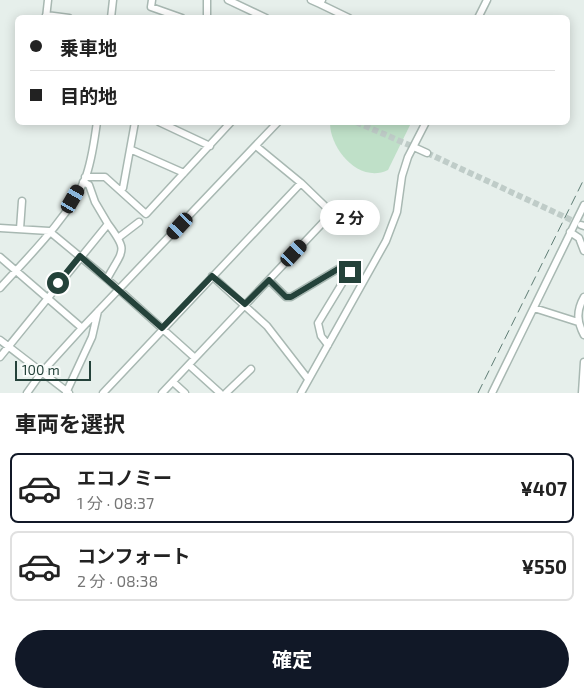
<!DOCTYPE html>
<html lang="ja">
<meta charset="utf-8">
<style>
:root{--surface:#fff;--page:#f2f2f2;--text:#222;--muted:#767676;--line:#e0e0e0;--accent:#111827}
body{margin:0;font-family:"Exo 2","Noto Sans JP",sans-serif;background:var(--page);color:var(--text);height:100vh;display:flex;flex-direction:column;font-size:19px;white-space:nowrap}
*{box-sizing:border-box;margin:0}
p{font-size:16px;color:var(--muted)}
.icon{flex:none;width:28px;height:28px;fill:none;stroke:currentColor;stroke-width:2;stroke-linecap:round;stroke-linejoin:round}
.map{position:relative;height:393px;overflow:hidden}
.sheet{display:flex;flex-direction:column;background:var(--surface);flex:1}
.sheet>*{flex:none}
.hud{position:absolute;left:15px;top:15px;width:555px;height:110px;border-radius:8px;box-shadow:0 2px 12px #0003;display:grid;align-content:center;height:110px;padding:0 15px;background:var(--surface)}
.scale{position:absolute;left:15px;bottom:12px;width:76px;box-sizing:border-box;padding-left:5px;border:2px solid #24423a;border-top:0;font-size:14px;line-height:18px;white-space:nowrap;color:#24423a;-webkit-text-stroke:4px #f7fbf9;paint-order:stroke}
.end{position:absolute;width:22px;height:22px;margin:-11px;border:6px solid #24423a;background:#fff;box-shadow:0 0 0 2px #fff}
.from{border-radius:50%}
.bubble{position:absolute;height:35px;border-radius:18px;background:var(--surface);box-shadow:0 2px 12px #0003;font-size:16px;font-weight:700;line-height:35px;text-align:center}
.car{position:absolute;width:15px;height:30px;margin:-15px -8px;border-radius:6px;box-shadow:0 0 4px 1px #0007;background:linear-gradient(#222 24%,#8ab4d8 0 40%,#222 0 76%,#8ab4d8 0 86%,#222 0)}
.hud b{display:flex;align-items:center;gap:18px;height:48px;font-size:19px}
.hud b+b{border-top:1px solid var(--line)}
.hud i{width:12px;height:12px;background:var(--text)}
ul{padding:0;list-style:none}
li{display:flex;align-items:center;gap:15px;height:70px;margin:0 10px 8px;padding:0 5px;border:2px solid var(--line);border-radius:8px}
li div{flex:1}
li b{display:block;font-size:19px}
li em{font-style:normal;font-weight:700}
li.current{border-color:var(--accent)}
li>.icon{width:45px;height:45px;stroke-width:1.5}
h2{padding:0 15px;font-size:22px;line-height:60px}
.cta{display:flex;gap:10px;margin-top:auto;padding:10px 15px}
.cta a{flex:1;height:58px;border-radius:30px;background:var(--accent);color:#fff;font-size:20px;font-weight:700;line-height:58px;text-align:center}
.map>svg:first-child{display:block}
</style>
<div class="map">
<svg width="584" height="393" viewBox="0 0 584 393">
<rect width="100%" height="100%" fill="#e6efeb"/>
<path fill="#bfe0c8" d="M330,123V122L411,123L388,170C359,184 330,149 330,123Z"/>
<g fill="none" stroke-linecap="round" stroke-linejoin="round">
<path stroke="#bfccc8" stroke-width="6" stroke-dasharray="6 3" stroke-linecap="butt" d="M356,122L416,148
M427,153L580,224"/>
<defs>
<path id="minor" d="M152,0L151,7L182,18
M228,0L266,18
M311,0L320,4L322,0
M320,4L349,18
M46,15L69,18
M46,18L48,0
M111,18L113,0
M207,18V0
M478,18L487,0
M159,122L210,146
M416,148L427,153
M132,150L184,173
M85,177H105L146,214L231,122
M120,189L123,188L135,122
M581,225L584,226
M0,228L49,231L107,279L195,358L162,393
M20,229L22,201
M570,232L579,238L584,251
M118,238L139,222
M0,257L82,328
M212,276L267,326L308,379
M107,279C123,249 129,252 108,224
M269,280L286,297H291L343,266L349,272L318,323L321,336L328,345
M0,288C28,257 69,217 85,179C92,161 94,142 97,122
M584,297C576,311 577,322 584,335
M534,308L578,322
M0,340L69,393
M0,357L108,224L95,202L89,185L83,182
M195,358L332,213L301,183
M189,365L220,393
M173,382L185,393
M27,393L42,372L82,328L278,122
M66,393L92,337L98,311
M103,393L301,183L256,146
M226,393L251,369
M301,393L386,241L397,212L402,176L408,157L426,122
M492,393L584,205
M582,393L584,362"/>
</defs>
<use href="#minor" stroke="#a8b8b2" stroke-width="9"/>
<use href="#minor" stroke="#fff" stroke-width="6"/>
<path stroke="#5f7d75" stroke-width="1" stroke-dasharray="10 5" stroke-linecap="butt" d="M478,393L584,179"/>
</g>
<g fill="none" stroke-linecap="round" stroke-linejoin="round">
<path stroke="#24423a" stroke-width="6" d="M58,283L80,256L162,328L212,276L245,304L269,280L286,297H291L343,266L350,272"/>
</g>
</svg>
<div class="scale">100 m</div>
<i class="end from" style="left:58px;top:283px"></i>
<i class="end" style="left:350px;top:272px"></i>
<div class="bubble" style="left:320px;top:200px;width:60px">2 分</div>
<i class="car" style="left:73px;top:199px;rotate:30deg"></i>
<i class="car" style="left:180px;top:226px;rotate:223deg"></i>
<i class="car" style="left:294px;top:253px;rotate:43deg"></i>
<div class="hud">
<b><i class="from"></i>乗車地</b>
<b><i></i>目的地</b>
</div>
</div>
<section class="sheet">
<h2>車両を選択</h2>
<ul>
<li class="current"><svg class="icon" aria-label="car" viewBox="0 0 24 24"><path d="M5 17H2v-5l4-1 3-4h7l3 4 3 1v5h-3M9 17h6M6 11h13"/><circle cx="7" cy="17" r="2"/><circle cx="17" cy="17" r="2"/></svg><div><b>エコノミー</b><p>1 分 · 08:37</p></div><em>¥407</em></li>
<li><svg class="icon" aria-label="car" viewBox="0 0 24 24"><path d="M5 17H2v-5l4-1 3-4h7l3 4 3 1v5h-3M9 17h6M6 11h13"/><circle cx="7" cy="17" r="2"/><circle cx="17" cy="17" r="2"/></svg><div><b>コンフォート</b><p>2 分 · 08:38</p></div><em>¥550</em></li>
</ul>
<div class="cta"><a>確定</a></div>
</section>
